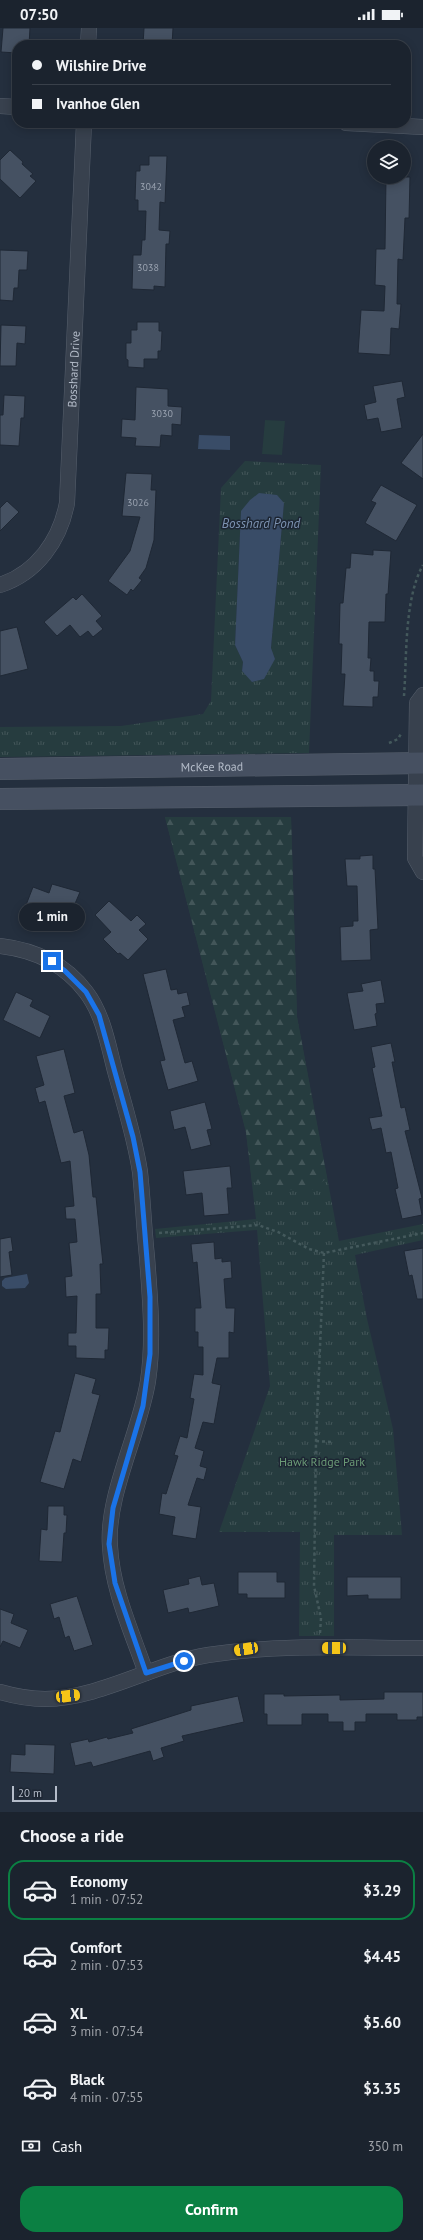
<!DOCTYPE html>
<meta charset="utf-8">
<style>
:root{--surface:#1b232e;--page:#242b36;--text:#f1f3f6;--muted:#a0a4aa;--line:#39404a;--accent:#0b8043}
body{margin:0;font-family:"PT Sans",sans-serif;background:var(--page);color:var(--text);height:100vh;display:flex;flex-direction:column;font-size:15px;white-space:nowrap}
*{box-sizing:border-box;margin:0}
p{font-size:13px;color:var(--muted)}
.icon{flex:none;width:22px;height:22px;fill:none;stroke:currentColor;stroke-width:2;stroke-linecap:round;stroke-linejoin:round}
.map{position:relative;height:1784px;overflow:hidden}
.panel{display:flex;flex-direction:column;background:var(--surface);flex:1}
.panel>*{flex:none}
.top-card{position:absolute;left:12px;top:12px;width:399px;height:88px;border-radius:16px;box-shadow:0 2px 10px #0003,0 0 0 1px var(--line);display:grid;align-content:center;height:88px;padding:0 20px;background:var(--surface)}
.buttons{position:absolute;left:367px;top:112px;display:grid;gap:8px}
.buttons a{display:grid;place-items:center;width:44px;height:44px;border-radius:50%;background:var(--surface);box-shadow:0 2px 10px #0003,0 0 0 1px var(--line);font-size:20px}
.scale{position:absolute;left:12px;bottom:10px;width:45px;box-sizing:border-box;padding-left:4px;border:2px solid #b4bcc9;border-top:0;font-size:11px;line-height:14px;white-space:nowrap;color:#b4bcc9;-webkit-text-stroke:3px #1d2633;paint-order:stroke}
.end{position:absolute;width:18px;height:18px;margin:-9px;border:5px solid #1a73e8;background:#fff;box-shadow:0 0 0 2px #fff}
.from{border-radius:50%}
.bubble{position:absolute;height:28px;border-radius:14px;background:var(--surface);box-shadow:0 2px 10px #0003,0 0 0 1px var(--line);font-size:13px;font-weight:800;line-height:28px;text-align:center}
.car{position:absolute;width:12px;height:24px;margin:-12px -6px;border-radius:5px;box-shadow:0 0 3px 1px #0007;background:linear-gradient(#f5c518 24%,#345 0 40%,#f5c518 0 76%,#345 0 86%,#f5c518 0)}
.top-card b{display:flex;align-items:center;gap:14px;height:38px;font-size:15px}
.top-card b+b{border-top:1px solid var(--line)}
.top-card i{width:10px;height:10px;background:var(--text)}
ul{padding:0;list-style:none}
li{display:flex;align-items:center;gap:12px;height:60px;margin:0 8px 6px;padding:0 12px;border:2px solid transparent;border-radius:16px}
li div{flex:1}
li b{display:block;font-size:15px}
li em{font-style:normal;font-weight:800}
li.active{border-color:var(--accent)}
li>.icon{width:36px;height:36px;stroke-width:1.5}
h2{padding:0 20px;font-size:18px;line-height:48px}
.pay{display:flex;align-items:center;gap:10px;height:44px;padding:0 20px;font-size:15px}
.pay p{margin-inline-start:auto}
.primary-button{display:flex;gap:8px;margin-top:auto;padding:8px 20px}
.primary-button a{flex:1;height:46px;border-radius:16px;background:var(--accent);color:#fff;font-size:16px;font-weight:800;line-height:46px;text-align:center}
.status{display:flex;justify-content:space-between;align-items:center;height:28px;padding:0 20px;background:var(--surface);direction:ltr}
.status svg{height:11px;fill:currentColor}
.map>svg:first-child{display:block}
</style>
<div class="status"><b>07:50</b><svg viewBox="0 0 49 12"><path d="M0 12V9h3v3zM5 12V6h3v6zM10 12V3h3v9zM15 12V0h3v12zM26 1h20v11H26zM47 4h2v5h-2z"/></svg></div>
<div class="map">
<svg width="423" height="1784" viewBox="0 0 423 1784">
<defs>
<pattern id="grass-tufts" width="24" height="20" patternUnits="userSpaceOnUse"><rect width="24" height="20" fill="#263c3f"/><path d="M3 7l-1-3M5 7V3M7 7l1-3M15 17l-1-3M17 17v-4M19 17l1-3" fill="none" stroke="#435659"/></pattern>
<pattern id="forest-firs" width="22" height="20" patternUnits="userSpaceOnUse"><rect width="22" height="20" fill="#263c3f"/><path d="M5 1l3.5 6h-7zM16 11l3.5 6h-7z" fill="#435659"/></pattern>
</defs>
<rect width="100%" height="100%" fill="#242f3e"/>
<path fill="url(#grass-tufts)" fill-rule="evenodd" d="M245,433L321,437L309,725L0,729V699L121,698L203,686L211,673L221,460ZM284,475L271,621L275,631L242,643L243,634L235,617L241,483Z
M165,789H291L297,989L339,1213L423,1196V1212L355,1227L367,1291L393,1401L402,1507H334V1608H299L300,1504H219L270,1358L257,1202L156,1210L155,1201L256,1191L246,1104Z"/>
<path fill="url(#forest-firs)" d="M165,789H291L297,989L327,1150L308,1165L252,1154L246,1104Z"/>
<path fill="#263c3f" d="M265,392L285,393L282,427L262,426Z"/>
<path fill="#394c67" d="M199,407L230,408V422L198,421Z
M259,465L277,467L284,475L271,620L275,631L264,651L252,654L242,643L243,634L235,617L241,483L250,472Z
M27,1246L29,1255L25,1260L6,1261L2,1258V1253L5,1250Z"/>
<path fill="#455162" stroke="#1f2835" d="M3,0H30L29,17H17V25L1,24Z
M144,0H173L172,17H143Z
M10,122L23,134L22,136L33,146L30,148L36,153L20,170L0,151V132Z
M149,128H167L165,175L160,174L159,202L170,203L169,216H166L165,259L154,258V262L132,261L133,227H141L142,212H145L146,183H138V172H135L136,143H140V137H149Z
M386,149H410L409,190H405L403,232L398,231L397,276H401L399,301L391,300L390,327L358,325L361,282L384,283L385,258L375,257L376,221H385Z
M0,222L28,223L27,242H19L18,260H14L13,273L0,272Z
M137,294H159V303H162L161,323H158V331H144V340L128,339V332L126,331V315H131V302H137Z
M1,297L26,298L25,316L17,315L16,338H0Z
M402,353L405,369L397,371L402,400L381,404L378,390L367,392L364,377L376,374L373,358Z
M136,359L168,361V378L182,379L181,397L172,396V408L161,407L160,419L135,418L136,410L121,409L122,391L135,392Z
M4,367L25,368L24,390H21L19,418L0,417V387H3Z
M423,406V451L401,435Z
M126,445L152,446L151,462H156L154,512L146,540L139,550L142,552L133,563L131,561L127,567L108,553L130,523L140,489L122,488Z
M381,457L417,477L396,513L365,495L376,475L371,473Z
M7,473L19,484L0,503V480Z
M373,522L391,523L388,566H386L385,594H369L368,630H371L370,643H374V653H379L378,669H373V679L343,678L345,646H341L342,616H339L340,575H343L346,540H350L351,525L373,527Z
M82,566L102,588L96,593L103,601L93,609L88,603L80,609L70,597L57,608L44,594L73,569L76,572Z
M17,599L28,641L0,648V603Z
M373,827V841H375L378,901L370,902L371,932L341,933L340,899L353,898V893H358L357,858H347L345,831H360V828Z
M52,856L80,864L74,878L77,879L73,891L61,886L59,890L26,877L33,859L49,865Z
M109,873L131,893L137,887L146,896L139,902L148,911L128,932L120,925L118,926L103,911L111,904L95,887Z
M166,941L171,962L177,961L178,966L187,964L190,977L182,979L185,989L173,992L185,1035L192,1033L198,1053L168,1062L160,1033L165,1032L143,946Z
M381,952L385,975L376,976L377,985L375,986L377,998L354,1002L347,965L363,963L361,956Z
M16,964L33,972L30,978L50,988L40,1010L3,992Z
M391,1015L395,1034H392L401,1080L405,1079L410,1102L405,1103L422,1170L419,1171L422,1187L402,1191L395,1161L398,1160L391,1124L386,1125L381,1100L372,1102L369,1090L382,1088L372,1040L375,1039L371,1019Z
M64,1021L75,1065L64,1068L74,1105L83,1102L89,1127L93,1169H96L103,1236H100L101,1266H96V1300H109L108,1322H105V1331L76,1330V1318H68V1305H76L77,1268L66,1269L65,1249L72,1248L69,1215L77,1214L75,1191H66L65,1179L74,1178L70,1133L61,1135L45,1073L39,1075L35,1060L44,1057L36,1028Z
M205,1074L212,1101L207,1102L211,1117L191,1122L185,1099L174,1102L170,1083Z
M230,1138L232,1160H227L229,1186L204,1188L202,1165L186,1167L183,1143Z
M11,1209L13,1223L9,1224L12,1247L0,1249V1211Z
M214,1214L215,1231L222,1230V1234L231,1233L232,1250L224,1251L226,1280H235L234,1305L229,1304V1330H217L212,1355L221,1357L214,1396L203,1394L195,1420L204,1423L200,1438L207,1440L204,1452L197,1450L188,1477L201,1479L196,1511L172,1507L175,1489L159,1486L162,1465L166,1466L178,1428L174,1427L180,1408L187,1410L194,1371L190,1370L194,1346L203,1347V1319H198V1304H195V1280H201L197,1234L193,1235L191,1216Z
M423,1220V1271H417L412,1247L409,1248L404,1223Z
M75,1345L96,1351L92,1365L100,1367L81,1434L73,1431L64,1461L40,1454L55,1403L60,1404Z
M48,1478H64V1487H67L66,1505H64L62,1534L39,1533L41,1501L47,1502Z
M238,1544H277V1554H285V1570H247V1566H238Z
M200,1548L202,1557L214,1555L219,1578L189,1585L188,1580L168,1585L163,1562L189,1556L188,1551Z
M347,1549H401V1571H368V1567L347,1568Z
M77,1568L93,1617L74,1623L69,1608L65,1610L59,1589L54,1591L50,1576Z
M0,1581L14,1586L11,1595L28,1602L20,1620L3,1613L0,1619Z
M384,1664H423V1689H417V1692H397V1686H366V1694H355V1703H343V1694H328V1686H302V1697H267V1686H264V1666H284V1668L340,1667V1672L384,1671Z
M238,1668L244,1694L182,1708L184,1713L161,1720L164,1729L153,1733L150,1723L93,1739L91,1734L75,1738L70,1715L88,1711L89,1714L107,1709L108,1711L133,1705L131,1701L191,1682V1678Z
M25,1716L55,1717L54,1746L10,1744L11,1726L25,1727Z"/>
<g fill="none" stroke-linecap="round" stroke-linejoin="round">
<defs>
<g id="minor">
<path d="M88,17L89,0"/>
<path d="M0,78L17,79"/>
<path d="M346,95L423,99"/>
<path id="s1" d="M0,557C37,545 60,512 67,475L84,95"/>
<path d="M423,667L417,675L415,830L423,844"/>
<path d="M0,918C34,922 65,936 86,964C103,986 108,1016 115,1043C124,1076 135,1110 140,1144C143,1172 144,1201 147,1229C150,1270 154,1312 148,1353C140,1404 106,1468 110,1518C112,1562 132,1604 146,1645"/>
<path d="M0,1664C14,1668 30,1671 45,1671C102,1670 153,1636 208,1627C279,1616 352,1620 423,1620"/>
</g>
<g id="secondary">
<path id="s2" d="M0,741L423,735"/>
<path d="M0,771L423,767"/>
</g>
</defs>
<use href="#minor" stroke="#565f6c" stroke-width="16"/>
<use href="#secondary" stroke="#565f6c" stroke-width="22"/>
<path stroke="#44595c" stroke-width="2.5" stroke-dasharray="3 3" stroke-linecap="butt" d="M404,668C407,628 404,571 423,537
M389,715L398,711L402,704
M159,1205L258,1197L278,1204L309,1221L324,1225L423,1205
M316,1413L331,1414
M320,1605L321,1590L314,1558L316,1413L324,1225"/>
<use href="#minor" stroke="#38414e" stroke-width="15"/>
<use href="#secondary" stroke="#465061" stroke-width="21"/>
</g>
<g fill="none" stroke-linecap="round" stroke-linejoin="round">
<path stroke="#1a73e8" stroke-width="5" d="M52,933L65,943L86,964L99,987L133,1109L140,1144L150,1269V1326L143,1378L113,1480L109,1516L115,1555L146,1645L184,1633"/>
</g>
<g text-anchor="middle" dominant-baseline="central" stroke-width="3" stroke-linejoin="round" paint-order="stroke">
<g font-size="10" fill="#98a1af">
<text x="151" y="158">3042</text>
<text x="148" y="239">3038</text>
<text x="162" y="385">3030</text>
<text x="138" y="474">3026</text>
</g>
<g font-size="12" fill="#b4bcc9" stroke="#1d2633">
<text stroke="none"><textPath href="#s1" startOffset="245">Bosshard Drive</textPath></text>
<text stroke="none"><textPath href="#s2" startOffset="212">McKee Road</textPath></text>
</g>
<g font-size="12" fill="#6b9a76" stroke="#1d2633">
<text x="322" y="1433">Hawk Ridge Park</text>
</g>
<g font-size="13" font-style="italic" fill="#7c92b1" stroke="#1d2633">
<text x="261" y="495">Bosshard Pond</text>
</g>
</g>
</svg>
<div class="buttons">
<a><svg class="icon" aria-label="layers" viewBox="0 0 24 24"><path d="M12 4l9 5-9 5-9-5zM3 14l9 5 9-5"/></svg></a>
</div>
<div class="scale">20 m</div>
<i class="end from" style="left:184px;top:1633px"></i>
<i class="end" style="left:52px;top:933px"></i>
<div class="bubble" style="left:19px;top:875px;width:66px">1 min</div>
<i class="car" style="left:334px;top:1620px;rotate:270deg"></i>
<i class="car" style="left:246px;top:1621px;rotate:261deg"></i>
<i class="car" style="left:68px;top:1668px;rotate:83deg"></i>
<div class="top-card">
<b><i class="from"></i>Wilshire Drive</b>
<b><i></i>Ivanhoe Glen</b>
</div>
</div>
<section class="panel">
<h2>Choose a ride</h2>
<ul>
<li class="active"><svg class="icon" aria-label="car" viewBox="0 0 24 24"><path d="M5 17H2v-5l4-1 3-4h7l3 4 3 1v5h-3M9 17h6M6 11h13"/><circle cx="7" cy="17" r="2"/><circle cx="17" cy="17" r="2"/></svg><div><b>Economy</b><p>1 min · 07:52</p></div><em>$3.29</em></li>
<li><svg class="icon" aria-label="car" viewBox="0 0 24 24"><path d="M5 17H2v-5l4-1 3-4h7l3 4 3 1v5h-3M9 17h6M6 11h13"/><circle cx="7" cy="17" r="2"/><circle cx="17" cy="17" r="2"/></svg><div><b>Comfort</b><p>2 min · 07:53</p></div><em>$4.45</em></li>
<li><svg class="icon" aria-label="car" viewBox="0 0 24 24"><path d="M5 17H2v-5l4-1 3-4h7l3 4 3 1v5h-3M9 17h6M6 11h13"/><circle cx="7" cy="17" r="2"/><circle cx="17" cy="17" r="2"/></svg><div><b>XL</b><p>3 min · 07:54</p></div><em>$5.60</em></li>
<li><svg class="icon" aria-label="car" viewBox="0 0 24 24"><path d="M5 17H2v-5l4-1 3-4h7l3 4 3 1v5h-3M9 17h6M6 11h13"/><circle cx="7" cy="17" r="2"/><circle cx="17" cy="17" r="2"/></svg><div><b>Black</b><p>4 min · 07:55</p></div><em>$3.35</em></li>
</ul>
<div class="pay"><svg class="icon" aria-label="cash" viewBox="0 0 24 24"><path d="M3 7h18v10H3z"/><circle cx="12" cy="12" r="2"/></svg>Cash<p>350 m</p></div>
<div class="primary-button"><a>Confirm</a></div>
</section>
